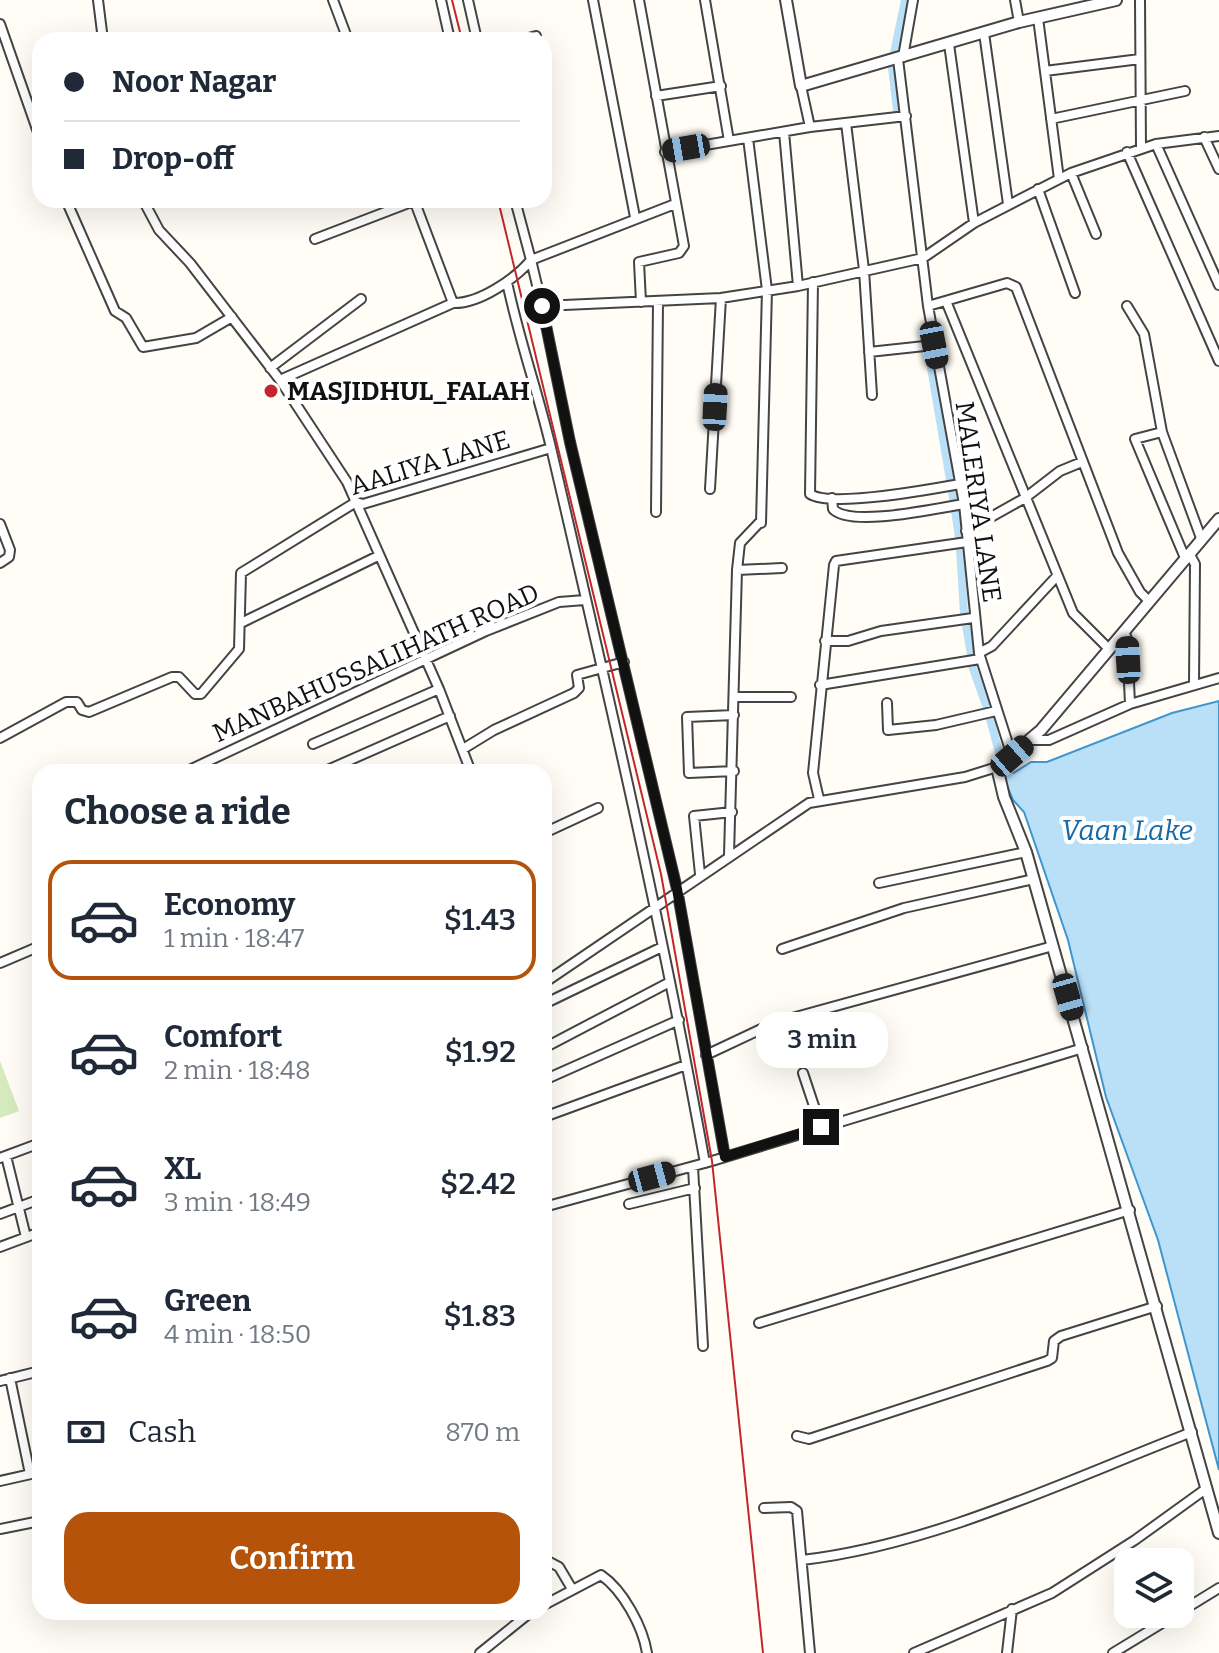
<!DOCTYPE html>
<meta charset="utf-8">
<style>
:root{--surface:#fff;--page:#f2f2f3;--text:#1f2937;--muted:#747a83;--line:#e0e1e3;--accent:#b45309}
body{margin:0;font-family:Bitter,serif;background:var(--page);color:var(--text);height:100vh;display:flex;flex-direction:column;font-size:30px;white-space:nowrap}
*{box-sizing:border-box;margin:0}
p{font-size:26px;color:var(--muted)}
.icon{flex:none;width:44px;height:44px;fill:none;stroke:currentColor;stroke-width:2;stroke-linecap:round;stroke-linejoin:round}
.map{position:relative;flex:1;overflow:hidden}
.panel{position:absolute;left:32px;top:764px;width:520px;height:856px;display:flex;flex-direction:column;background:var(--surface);border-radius:24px;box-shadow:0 8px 32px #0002}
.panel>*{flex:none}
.top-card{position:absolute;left:32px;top:32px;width:520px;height:176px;border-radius:24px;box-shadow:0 8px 32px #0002;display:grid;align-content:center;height:176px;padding:0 32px;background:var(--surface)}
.tools{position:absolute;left:1114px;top:1548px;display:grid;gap:16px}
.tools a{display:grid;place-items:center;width:80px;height:80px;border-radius:16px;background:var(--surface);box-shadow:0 8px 32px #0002;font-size:40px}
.end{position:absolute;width:36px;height:36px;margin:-18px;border:10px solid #111;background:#fff;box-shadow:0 0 0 4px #fff}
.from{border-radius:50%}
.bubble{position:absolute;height:56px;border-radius:24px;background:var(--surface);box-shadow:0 8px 32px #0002;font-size:26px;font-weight:600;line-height:56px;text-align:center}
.car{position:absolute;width:24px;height:48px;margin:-24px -12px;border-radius:10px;box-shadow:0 0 6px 2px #0007;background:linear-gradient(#222 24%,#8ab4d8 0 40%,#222 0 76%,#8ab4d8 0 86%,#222 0)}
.top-card b{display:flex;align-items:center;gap:28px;height:76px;font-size:30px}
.top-card b+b{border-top:2px solid var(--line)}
.top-card i{width:20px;height:20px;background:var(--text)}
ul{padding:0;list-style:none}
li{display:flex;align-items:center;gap:24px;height:120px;margin:0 16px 12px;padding:0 16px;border:4px solid transparent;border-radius:24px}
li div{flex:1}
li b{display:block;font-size:30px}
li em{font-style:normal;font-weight:600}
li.active{border-color:var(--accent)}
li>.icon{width:72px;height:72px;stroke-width:1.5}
h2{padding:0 32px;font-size:36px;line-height:96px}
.pay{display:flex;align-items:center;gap:20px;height:88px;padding:0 32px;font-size:30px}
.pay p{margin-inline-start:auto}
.primary-button{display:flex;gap:16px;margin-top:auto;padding:16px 32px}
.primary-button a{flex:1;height:92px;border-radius:24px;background:var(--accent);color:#fff;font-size:32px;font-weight:600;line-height:92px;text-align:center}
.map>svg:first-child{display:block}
</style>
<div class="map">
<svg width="1219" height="1653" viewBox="0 0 1219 1653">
<rect width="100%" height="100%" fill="#fffdf5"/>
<path fill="#d5ebbd" d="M0,1061L19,1111L0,1118Z"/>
<path fill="#b9e0f7" stroke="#3f96cf" stroke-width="2" d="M1219,701V1470L1158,1240L1106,1097L1068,940L1024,812L1013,800L1004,779L1031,762H1047L1172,713Z"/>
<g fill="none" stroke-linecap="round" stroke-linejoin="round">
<path stroke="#b9e0f7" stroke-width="8" d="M894,53L905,0
M892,67L897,111
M932,351L929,356L950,480
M952,491L953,499
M955,511L959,537
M960,549L964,613
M966,625L971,655
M972,666L987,708
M990,719L1000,756
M1006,768L1009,775"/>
<defs>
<path id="minor" d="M98,0L103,40
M333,0L348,40
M441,0L450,40
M468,0L477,40
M593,0L635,217
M639,0L684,246L679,253L639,262L641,302
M705,0L729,141
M1015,0L1019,22
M1140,0L1141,148
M1038,18L1059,179
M0,24L40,138
M984,33L1008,204
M521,40L536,36
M949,44L974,223
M903,57L913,0
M898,59L928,306L964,504L979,653L1012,756
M1045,71L1140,59
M801,86L810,127
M656,96L721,86
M1051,119L1185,91
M846,123L864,270L872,395
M784,132L798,286
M1204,137L1219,169
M748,138L767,290L761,523
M1156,144L1219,285
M665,152L810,127L906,116
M1127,152L1219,361
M1071,173L1096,234
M1038,189L1075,293
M66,200L115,311L126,318L143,347L196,338L232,317
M143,200L159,230L190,263L280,380L347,482L439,689L471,772
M414,200L453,303
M675,204L531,260L542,306L721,298L798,286L923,258L974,223L1071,173L1156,144L1219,136
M315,239L414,201
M507,282C519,340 539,395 552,452C607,688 662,925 705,1163
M813,282L810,494C831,508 932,489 960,484
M946,301L1073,613L1109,649
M542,306L570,442L677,889L725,1157
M928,306L1007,283L1016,287L1118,553L1140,592L1149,601
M1127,306L1144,334L1162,432L1201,538
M869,352L934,345
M270,368L361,299
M280,380L453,303C479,304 515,279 531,260L515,200
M1162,432L1135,439L1185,558
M710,489L721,298
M832,498L833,509C850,528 938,508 964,504
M656,512L658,302
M0,524L10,550L9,557L0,563
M966,531L1025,498L1060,471L1082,462
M1189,553L1195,564L1194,684
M737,570L740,543L759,523
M241,623L378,556
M1124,631L1127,639L1130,704
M825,641H848L881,631L973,618
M979,653L992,646L1057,576
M820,685L980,659
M734,697H791
M887,703L888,730L936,725L996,711
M734,715L687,717L689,773L734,771
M0,738L66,702H77L82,710L89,712L172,677H179L195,694H201L239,649L241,573L356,502L363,504L551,448
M1029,740H1049L1130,704L1219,678
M313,744L439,689
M463,749L494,730L574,693L579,688L577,675L624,662
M185,772L486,631L559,602L585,600
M323,772L450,716
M819,799L813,773L834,565L836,561L967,542
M544,833L598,808
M729,855L737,570L782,568
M700,874L694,816L732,812
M879,883L1026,852
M782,949L904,908L1034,879
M0,963L40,946
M544,983L809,803L965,777L997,767
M544,1004L662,947
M544,1048L668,983
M706,1055L774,1023L1053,946
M803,1073L821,1127
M544,1080L679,1020
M544,1117L686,1065
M6,1156L26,1237
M0,1158L40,1143
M693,1167L703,1346
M629,1204L695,1188
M544,1207L712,1161L1083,1048
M0,1214L40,1199
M0,1247L40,1232
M759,1323L1130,1210
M10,1378L30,1474
M0,1381L40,1371
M797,1436L809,1439L1047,1361L1052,1358L1054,1341L1061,1336L1157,1306
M0,1481L40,1472
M764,1508L791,1507L797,1511L810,1653
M0,1529L40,1521
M544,1559L559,1567L572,1589
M802,1560C934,1545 1067,1480 1192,1432
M544,1605L601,1575C623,1590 643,1627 647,1653
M1180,1612L1219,1588
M480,1653L531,1612
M914,1653L1052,1593L1135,1540L1207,1488
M1007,1653L1012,1609
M1113,1653L1177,1614"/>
<path id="tertiary" d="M786,0L801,86L1019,22L1116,0
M1219,519L1041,730L997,767L1004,797L1026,852L1219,1533"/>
</defs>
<use href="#minor" stroke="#444" stroke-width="12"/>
<use href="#tertiary" stroke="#444" stroke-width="14"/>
<use href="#minor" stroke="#fff" stroke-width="8"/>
<use href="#tertiary" stroke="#fff" stroke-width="10"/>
<path stroke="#c4262e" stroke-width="2" d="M452,0L462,40
M498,200L661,874L712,1161L763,1653"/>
</g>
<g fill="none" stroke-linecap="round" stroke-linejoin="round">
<path stroke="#111" stroke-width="10" d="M542,306L570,442L677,889L725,1157L821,1127"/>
</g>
<circle fill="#c4262e" stroke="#fff" stroke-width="3" cx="271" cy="391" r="8"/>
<g text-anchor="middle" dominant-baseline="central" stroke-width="8" stroke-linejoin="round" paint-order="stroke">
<g font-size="26" font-weight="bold" fill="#111" stroke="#fff" text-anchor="start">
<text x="287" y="391">MASJIDHUL_FALAH</text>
</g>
<g font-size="26" fill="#111" stroke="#fff">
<text transform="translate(430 463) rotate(-17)">AALIYA LANE</text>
<text transform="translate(978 502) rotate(82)">MALERIYA LANE</text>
<text transform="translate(376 663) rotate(-24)">MANBAHUSSALIHATH ROAD</text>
</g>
<g font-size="28" font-style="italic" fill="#1768a6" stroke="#fff">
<text x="1127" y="830">Vaan Lake</text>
</g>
</g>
</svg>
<div class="tools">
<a><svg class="icon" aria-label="layers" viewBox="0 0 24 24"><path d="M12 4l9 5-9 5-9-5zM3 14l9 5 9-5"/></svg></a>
</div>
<i class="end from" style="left:542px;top:306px"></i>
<i class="end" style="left:821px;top:1127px"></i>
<div class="bubble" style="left:756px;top:1012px;width:132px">3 min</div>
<i class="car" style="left:686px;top:148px;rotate:260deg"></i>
<i class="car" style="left:934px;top:345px;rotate:169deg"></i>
<i class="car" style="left:715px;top:407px;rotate:3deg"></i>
<i class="car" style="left:1128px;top:660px;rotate:357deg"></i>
<i class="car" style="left:1012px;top:756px;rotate:49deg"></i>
<i class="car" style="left:1068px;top:997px;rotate:164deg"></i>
<i class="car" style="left:652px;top:1177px;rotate:75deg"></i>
<div class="top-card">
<b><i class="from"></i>Noor Nagar</b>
<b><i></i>Drop-off</b>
</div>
<section class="panel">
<h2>Choose a ride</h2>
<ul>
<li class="active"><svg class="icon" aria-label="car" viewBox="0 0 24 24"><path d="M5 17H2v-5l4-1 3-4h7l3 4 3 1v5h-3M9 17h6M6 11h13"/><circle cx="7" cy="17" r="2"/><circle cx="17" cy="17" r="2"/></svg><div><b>Economy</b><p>1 min · 18:47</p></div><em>$1.43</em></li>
<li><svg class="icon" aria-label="car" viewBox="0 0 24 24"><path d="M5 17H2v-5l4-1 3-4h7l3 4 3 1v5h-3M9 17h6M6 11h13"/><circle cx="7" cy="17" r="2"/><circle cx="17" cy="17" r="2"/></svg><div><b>Comfort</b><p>2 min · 18:48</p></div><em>$1.92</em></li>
<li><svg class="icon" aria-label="car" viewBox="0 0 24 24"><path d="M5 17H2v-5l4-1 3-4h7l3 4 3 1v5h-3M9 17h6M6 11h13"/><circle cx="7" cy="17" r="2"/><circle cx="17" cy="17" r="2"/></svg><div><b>XL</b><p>3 min · 18:49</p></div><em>$2.42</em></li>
<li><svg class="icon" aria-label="car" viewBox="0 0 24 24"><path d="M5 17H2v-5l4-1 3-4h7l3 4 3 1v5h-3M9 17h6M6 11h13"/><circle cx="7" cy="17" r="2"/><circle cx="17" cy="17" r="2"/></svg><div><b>Green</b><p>4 min · 18:50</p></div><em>$1.83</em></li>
</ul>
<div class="pay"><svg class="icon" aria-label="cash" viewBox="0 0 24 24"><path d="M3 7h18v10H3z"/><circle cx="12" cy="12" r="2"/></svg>Cash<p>870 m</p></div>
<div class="primary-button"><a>Confirm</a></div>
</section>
</div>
